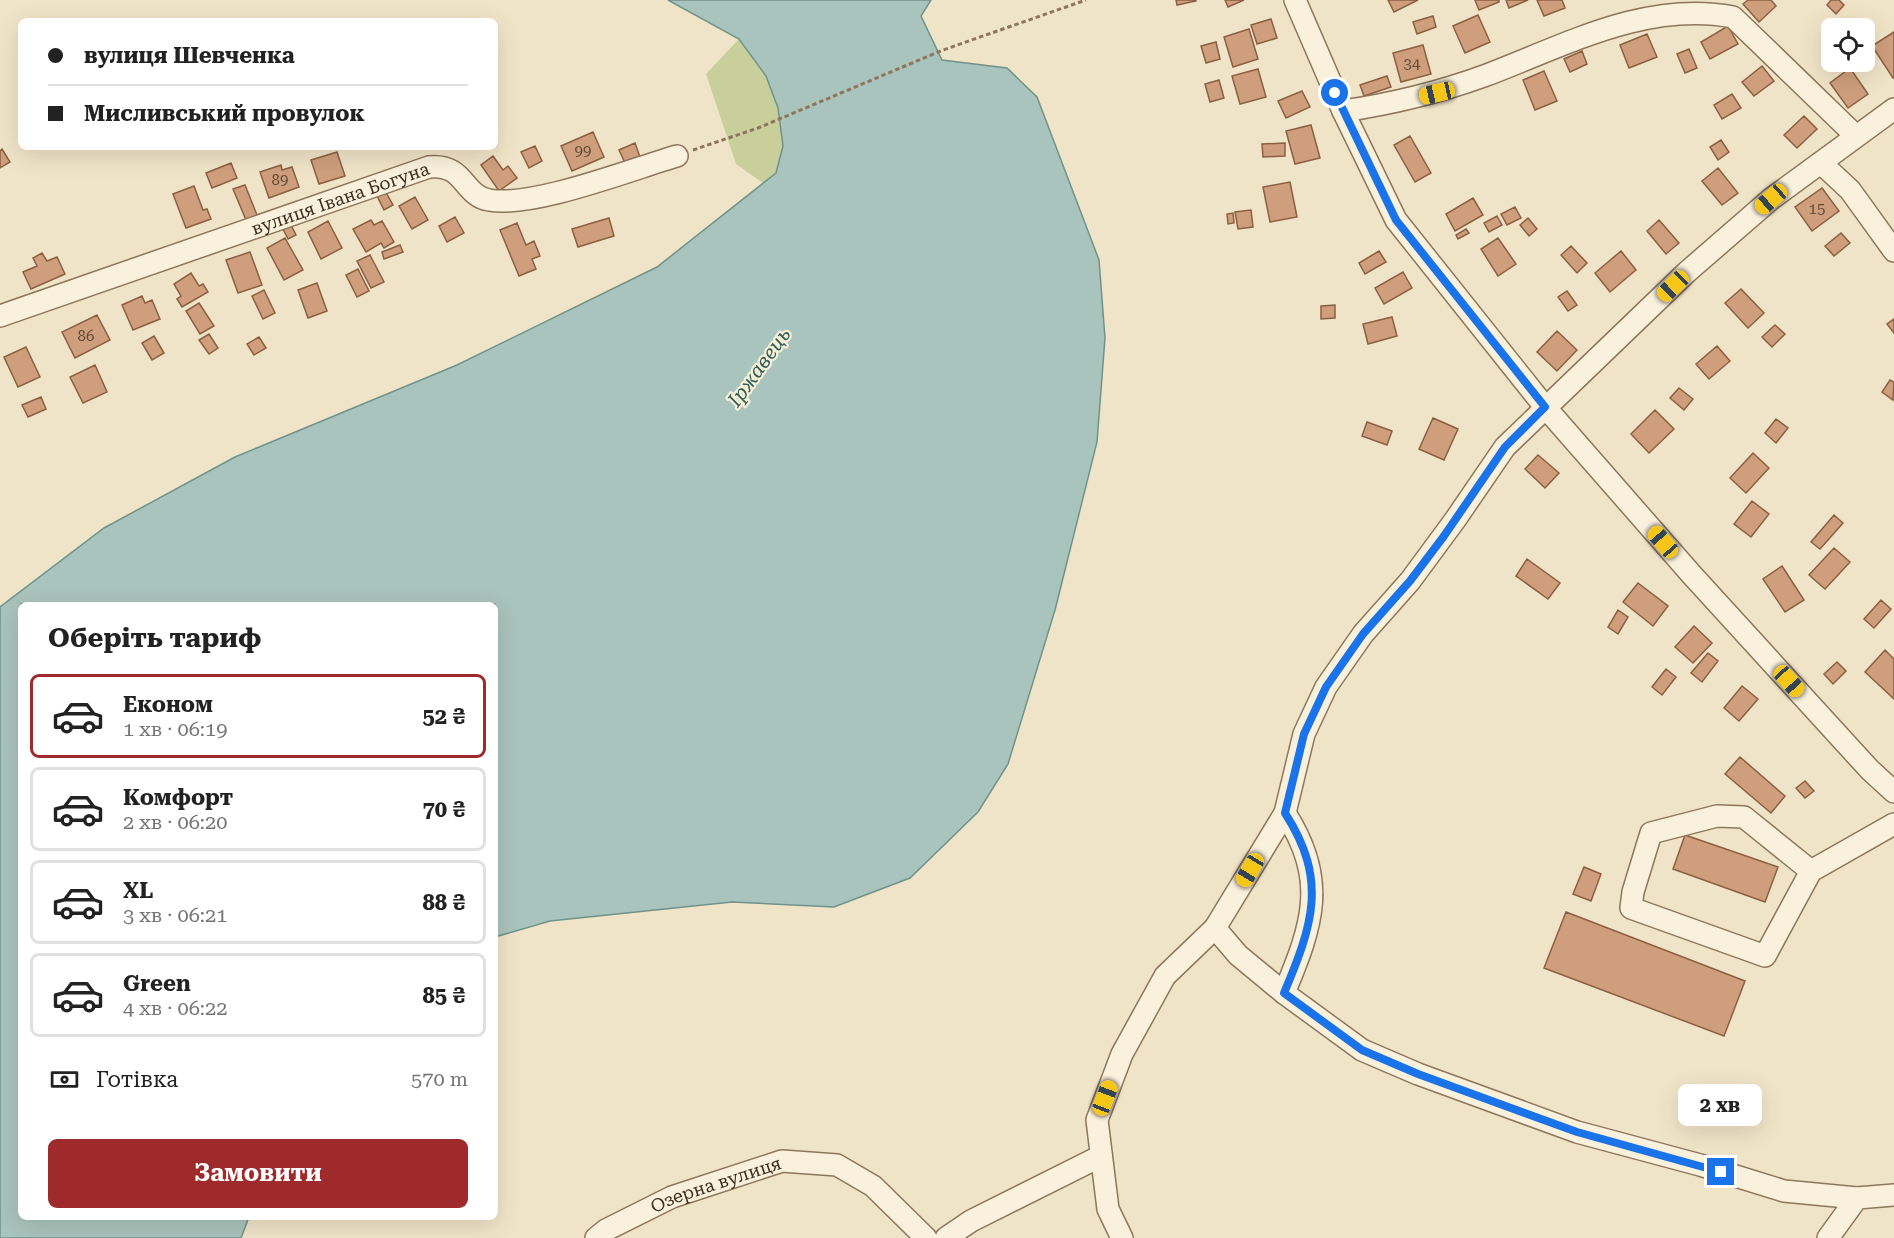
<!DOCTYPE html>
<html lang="uk">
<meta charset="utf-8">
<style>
:root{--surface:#fff;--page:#f6f6f6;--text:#222;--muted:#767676;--line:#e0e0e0;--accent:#9e2a2b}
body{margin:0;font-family:"Roboto Serif",serif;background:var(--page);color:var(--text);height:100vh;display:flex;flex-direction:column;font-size:22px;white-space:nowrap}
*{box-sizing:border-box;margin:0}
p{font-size:20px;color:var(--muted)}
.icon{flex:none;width:33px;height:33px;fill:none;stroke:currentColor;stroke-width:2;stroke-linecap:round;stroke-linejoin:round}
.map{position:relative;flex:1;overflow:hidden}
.sheet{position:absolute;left:18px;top:602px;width:480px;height:618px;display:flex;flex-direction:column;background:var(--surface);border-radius:9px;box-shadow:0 6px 24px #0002}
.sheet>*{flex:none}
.guide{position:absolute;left:18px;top:18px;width:480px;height:132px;border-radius:9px;box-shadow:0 6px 24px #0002;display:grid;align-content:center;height:132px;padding:0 30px;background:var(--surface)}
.fabs{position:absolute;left:1821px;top:18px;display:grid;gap:12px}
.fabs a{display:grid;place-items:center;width:54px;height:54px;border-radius:9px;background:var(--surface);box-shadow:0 6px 24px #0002;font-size:30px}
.end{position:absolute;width:27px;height:27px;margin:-14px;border:8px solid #1a73e8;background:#fff;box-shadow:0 0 0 3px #fff}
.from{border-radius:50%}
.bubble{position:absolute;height:42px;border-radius:9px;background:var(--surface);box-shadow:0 6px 24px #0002;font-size:20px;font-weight:700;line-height:42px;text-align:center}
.car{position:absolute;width:18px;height:36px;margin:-18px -9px;border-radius:8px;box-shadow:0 0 4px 2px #0007;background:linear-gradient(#f5c518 24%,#345 0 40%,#f5c518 0 76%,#345 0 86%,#f5c518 0)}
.guide b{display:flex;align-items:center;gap:21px;height:57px;font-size:22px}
.guide b+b{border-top:2px solid var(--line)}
.guide i{width:15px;height:15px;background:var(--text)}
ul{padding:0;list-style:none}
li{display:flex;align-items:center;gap:18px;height:84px;margin:0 12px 9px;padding:0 18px;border:3px solid var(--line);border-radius:9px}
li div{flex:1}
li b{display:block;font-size:22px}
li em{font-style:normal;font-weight:700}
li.on{border-color:var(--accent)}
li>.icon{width:54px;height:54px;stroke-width:1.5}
h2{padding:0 30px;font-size:27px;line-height:72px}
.pay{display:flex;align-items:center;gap:15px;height:66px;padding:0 30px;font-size:22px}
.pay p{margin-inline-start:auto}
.cta{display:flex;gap:12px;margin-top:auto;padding:12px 30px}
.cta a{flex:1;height:69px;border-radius:9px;background:var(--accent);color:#fff;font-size:24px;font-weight:700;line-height:69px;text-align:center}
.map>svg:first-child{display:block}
</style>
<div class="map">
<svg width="1894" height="1238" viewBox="0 0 1894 1238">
<rect width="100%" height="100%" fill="#f0e4c8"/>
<path fill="#c9cf9b" d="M739,39L766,76L778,108L783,146L776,172L763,183L736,164L706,74Z"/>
<path fill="#a9c4bc" stroke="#6f938a" stroke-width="1.5" d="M668,0H931L921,16L942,60L1007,68L1037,97L1099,260L1105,338L1097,442L1055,610L1008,764L978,812L910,878L834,907L732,902L550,921L495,937V604H21V1216L249,1217L241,1238H0V607L104,528L235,457L457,365L657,267L776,173L783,146L778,108L766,76L739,39Z"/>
<path fill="#cf9f7d" stroke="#8d5f41" stroke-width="1.5" d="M1176,0H1196V1L1177,5Z
M1225,0H1244L1228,7Z
M1388,0H1418L1394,12Z
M1475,0H1499V2L1479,10Z
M1506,0H1528L1509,8Z
M1537,0H1562L1565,8L1544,16Z
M1748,0H1771L1776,6L1759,22L1743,4Z
M1831,0H1839L1844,5L1836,14L1827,5Z
M1478,15L1490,42L1465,53L1453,26Z
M1433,16L1436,27L1417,34L1413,22Z
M1271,19L1277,38L1257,44L1251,25Z
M1728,26L1738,44L1710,59L1701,42Z
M1249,29L1258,59L1233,67L1224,37Z
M1894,32V78H1893L1872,46Z
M1647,34L1657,57L1629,68L1620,45Z
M1216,42L1220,59L1206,63L1201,46Z
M1423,45L1431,74L1401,82L1393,53Z
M1689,49L1697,68L1685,73L1677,54Z
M1582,51L1587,64L1570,72L1564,59Z
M1762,66L1774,81L1754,96L1742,82Z
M1850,68L1868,94L1848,108L1830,83Z
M1258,69L1266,97L1240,104L1232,76Z
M1544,71L1557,101L1535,110L1523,80Z
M1387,76L1391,87L1364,96L1360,85Z
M1219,80L1224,98L1210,102L1205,84Z
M1302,91L1310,107L1286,118L1278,101Z
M1732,94L1741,108L1722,119L1714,105Z
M1804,116L1817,129L1797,148L1784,135Z
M1311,125L1320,158L1295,164L1286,131Z
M593,132L604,157L572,171L561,146Z
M1410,136L1431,173L1415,182L1394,145Z
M1721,140L1729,152L1718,160L1710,147Z
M635,143L640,157L625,163L619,150Z
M1285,143V156L1263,157L1262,144Z
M535,146L542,161L529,168L521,152Z
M2,149L10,162L0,168V151Z
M337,152L345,176L319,184L311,160Z
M493,156L503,170L508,166L517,178L499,191L481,165Z
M231,163L237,178L212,188L206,173Z
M281,165L282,170L292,167L299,187L269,198L260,172Z
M1718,168L1738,193L1722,205L1702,181Z
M1290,182L1297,217L1270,222L1263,187Z
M245,185L257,215L246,220L233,189Z
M194,186L203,210L207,209L211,219L186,228L173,194Z
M1822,188L1839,211L1812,231L1795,207Z
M384,189L393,205L384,210L376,194Z
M415,197L428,220L412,229L399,206Z
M1473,198L1483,215L1455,231L1446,214Z
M1515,207L1521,218L1507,225L1501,214Z
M1251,210L1253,227L1238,229L1235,212Z
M1233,213L1234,223L1228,224L1227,214Z
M1497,216L1502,225L1489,232L1484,223Z
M455,217L464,233L447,242L439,226Z
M609,218L614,236L578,247L572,229Z
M1528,218L1537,229L1529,236L1520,225Z
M371,220L374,225L382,221L394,242L384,248L381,243L366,252L353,229Z
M1659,220L1679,243L1666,254L1647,231Z
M328,221L342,248L321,259L308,232Z
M517,223L526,245L534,241L540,256L532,259L536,269L519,276L500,230Z
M291,225L296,235L288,239L283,229Z
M1466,229L1469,233L1458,239L1456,235Z
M1841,233L1850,243L1834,256L1825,246Z
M285,238L303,270L284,280L267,248Z
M1498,238L1516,264L1498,276L1481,249Z
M400,245L403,252L384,259L382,252Z
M1571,246L1587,263L1577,273L1561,255Z
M1379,251L1386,262L1365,274L1359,263Z
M1621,251L1636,270L1610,292L1595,273Z
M250,252L262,285L238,293L226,260Z
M42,253L47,261L57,257L65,274L31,289L23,272L37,266L33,258Z
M370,255L384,282L371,288L357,261Z
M358,269L369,291L357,297L346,275Z
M1403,272L1412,288L1384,304L1375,288Z
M191,273L199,286L203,284L208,292L182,307L177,299L181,296L174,284Z
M317,283L327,311L308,318L298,290Z
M1741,289L1764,313L1748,328L1725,303Z
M264,290L275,313L263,319L252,296Z
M1567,291L1577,305L1568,311L1558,297Z
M142,296L145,303L152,300L160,319L133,330L122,305Z
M199,303L214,326L200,334L186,311Z
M1335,305V318L1321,319V306Z
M97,315L110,340L75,358L62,332Z
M1392,317L1397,336L1368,344L1363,324Z
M1894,319V333L1887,324Z
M1775,325L1785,334L1772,347L1762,337Z
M1557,331L1577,350L1557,371L1537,352Z
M209,334L218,348L209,354L199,340Z
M154,336L164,353L152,360L142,343Z
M259,337L266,348L254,355L247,344Z
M1717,346L1730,361L1709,379L1696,364Z
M26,347L40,377L18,387L4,357Z
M95,365L107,392L83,403L70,377Z
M1890,380L1894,382L1893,400L1882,392Z
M1679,388L1693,399L1684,410L1670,398Z
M41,397L46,409L28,417L22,405Z
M1655,410L1674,429L1649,453L1631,434Z
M1433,418L1458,429L1444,460L1419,449Z
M1776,419L1788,428L1776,443L1765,433Z
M1367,422L1392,431L1387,445L1362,436Z
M1753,453L1769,468L1746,493L1730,478Z
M1538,455L1559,473L1545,488L1525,469Z
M1752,501L1769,514L1751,537L1734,524Z
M1834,515L1843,523L1820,549L1811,542Z
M1834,548L1850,562L1825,589L1809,575Z
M1527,559L1560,583L1548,599L1516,576Z
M1782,566L1804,600L1785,612L1763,579Z
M1638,583L1668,606L1653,626L1623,602Z
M1881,600L1891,609L1874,628L1864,619Z
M1618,610L1628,617L1618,634L1608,627Z
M1694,626L1712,643L1693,663L1675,647Z
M1885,650L1894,659V699L1865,672Z
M1708,653L1718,661L1702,682L1691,673Z
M1837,662L1846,671L1833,684L1824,674Z
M1666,669L1676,677L1662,695L1652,687Z
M1742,686L1758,699L1739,721L1724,708Z
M1740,757L1785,796L1771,813L1725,774Z
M1805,781L1814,791L1805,798L1796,788Z
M1685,835L1778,867L1765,902L1673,869Z
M1584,867L1601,874L1591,901L1573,894Z
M1566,912L1745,981L1724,1036L1544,968Z"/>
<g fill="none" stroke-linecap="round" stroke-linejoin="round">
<defs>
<g id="minor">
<path d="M1295,0L1343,111L1396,220L1545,407L1692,575L1870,770L1894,792"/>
<path d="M1343,111C1391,104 1437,93 1484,76C1562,47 1645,0 1733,17L1856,136"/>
<path d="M1821,163L1850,190L1894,251"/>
<path id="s1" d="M0,316L429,167C465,163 463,196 489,200C533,208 632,169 677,156"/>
<path d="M1811,871L1744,817L1717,816L1651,833L1633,892L1631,908L1765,956L1811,871L1894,824"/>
<path d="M1215,928L1238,955L1284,993L1362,1050L1418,1074L1577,1132L1700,1165L1784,1191L1857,1198"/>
<path d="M1284,993C1313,924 1328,880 1285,813"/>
<path id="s2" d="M596,1238L606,1230L672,1197L782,1161L837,1165L873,1186L926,1238"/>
<path d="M946,1238L971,1221L1101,1156"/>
<path d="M1122,1238L1108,1209L1097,1120L1122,1054L1165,976L1215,928L1285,813L1304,734L1326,687L1363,634L1410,581L1455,520L1505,447L1687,272L1771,199L1894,109"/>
<path d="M1828,1238L1857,1198L1894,1195"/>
</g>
</defs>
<use href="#minor" stroke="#8d765c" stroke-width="24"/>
<path stroke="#8d765c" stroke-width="3" stroke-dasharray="4.5 3" stroke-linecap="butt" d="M693,150L758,128L943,50L1086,0"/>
<use href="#minor" stroke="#faf1dc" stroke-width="21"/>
</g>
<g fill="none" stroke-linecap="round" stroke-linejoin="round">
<path stroke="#1a73e8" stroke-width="8" d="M1335,93L1396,220L1545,407L1505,447L1444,536L1410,581L1363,634L1326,687L1304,734L1285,813C1328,880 1313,924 1284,993L1362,1050L1418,1074L1577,1132L1721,1172"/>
</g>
<g text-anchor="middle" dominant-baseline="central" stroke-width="4.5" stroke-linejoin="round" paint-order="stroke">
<g font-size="15" fill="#624a37">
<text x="1412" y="64">34</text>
<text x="583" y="151">99</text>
<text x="280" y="180">89</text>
<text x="1817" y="209">15</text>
<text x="86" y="336">86</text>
</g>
<g font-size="18" fill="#3d2e20" stroke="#f7eed8">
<text stroke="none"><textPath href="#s1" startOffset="360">вулиця Івана Богуна</textPath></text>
<text stroke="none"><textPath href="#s2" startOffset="132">Озерна вулиця</textPath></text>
</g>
<g font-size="20" font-style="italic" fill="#2f5d5a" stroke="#f7eed8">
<text transform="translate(759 367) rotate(-54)">Іржавець</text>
</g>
</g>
</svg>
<div class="fabs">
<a><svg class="icon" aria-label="locate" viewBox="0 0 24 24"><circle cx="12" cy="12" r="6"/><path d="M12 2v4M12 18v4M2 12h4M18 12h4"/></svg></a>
</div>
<i class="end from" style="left:1335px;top:93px"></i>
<i class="end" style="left:1721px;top:1172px"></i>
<div class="bubble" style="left:1678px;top:1084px;width:84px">2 хв</div>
<i class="car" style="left:1437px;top:93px;rotate:257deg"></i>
<i class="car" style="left:1771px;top:199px;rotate:229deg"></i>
<i class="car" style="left:1673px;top:286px;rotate:226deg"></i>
<i class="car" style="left:1663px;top:542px;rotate:319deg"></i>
<i class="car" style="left:1789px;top:681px;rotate:138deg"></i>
<i class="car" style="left:1250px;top:870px;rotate:211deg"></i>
<i class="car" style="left:1105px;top:1098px;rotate:21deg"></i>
<div class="guide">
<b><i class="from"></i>вулиця Шевченка</b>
<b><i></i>Мисливський провулок</b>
</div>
<section class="sheet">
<h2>Оберіть тариф</h2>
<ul>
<li class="on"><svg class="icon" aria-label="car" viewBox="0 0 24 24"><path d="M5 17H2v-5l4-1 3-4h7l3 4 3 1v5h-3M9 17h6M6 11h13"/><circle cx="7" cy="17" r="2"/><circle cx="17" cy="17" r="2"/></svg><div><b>Економ</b><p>1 хв · 06:19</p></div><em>52 ₴</em></li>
<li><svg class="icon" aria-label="car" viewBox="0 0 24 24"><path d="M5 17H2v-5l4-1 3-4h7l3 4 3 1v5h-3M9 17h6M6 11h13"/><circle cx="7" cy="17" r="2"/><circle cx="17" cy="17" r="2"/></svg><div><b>Комфорт</b><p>2 хв · 06:20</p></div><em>70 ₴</em></li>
<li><svg class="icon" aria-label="car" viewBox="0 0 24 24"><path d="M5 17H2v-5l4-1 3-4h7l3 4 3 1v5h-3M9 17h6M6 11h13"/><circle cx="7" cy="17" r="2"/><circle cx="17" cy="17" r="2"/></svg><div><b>XL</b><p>3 хв · 06:21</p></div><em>88 ₴</em></li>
<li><svg class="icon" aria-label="car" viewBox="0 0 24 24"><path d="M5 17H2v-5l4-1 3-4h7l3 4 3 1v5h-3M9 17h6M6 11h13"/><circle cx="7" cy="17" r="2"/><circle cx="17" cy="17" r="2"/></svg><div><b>Green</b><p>4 хв · 06:22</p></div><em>85 ₴</em></li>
</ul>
<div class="pay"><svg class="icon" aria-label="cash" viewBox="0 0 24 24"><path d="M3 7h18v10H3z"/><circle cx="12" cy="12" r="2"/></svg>Готівка<p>570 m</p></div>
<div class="cta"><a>Замовити</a></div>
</section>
</div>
